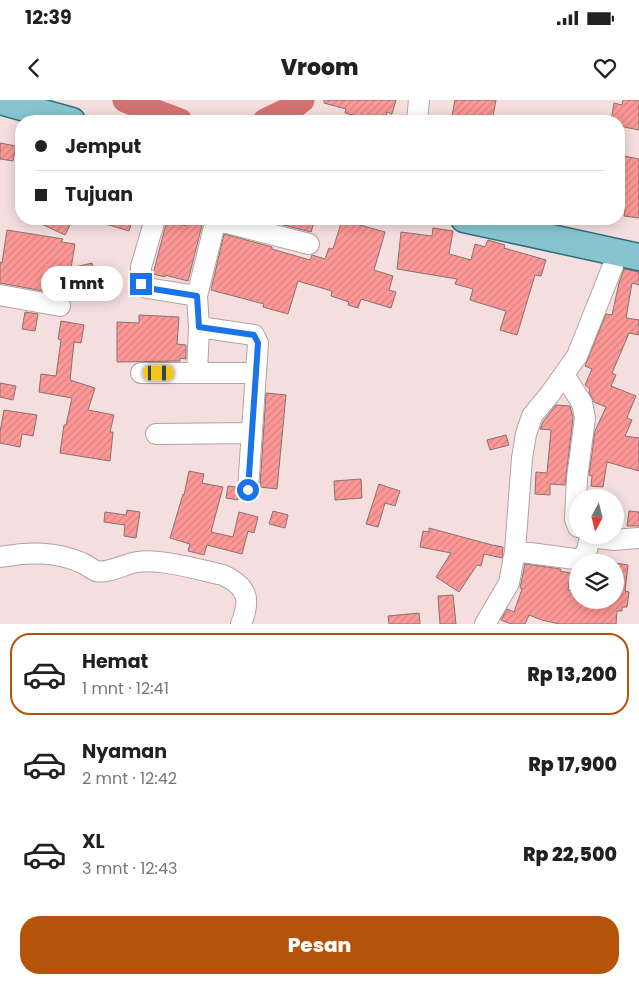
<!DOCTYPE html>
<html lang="id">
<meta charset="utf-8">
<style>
:root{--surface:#fff;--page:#f6f6f6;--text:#202124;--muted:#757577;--line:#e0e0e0;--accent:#b45309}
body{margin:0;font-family:Poppins,sans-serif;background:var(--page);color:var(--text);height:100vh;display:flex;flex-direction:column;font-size:19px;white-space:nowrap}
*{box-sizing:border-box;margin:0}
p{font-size:16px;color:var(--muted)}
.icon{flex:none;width:28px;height:28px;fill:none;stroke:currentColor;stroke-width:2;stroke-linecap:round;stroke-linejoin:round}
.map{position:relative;height:524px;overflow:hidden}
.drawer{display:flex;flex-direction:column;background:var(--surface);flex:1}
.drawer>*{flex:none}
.guide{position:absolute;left:15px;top:15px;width:610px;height:110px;border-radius:20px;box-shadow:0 2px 12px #0003;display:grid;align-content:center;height:110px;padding:0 20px;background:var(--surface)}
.needle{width:32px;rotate:187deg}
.fabs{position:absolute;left:569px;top:389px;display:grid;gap:10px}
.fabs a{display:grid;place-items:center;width:55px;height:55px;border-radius:50%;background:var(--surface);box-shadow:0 2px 12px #0003;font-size:25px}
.end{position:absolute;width:22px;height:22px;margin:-11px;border:6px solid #1a73e8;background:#fff;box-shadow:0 0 0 2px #fff}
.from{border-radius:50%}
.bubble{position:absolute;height:35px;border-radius:18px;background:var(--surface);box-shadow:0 2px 12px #0003;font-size:16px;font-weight:800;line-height:35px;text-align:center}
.car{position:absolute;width:15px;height:30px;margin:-15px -8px;border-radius:6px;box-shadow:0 0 4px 1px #0007;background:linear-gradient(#f5c518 24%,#345 0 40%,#f5c518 0 76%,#345 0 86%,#f5c518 0)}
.guide b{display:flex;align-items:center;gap:18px;height:48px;font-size:19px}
.guide b+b{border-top:1px solid var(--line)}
.guide i{width:12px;height:12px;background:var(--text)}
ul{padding:9px 0 0;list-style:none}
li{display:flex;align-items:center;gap:15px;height:82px;margin:0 10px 8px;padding:0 10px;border:2px solid transparent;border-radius:20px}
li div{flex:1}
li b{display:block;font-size:19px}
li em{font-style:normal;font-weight:800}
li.current{border-color:var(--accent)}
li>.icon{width:45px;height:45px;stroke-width:1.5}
.cta{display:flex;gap:10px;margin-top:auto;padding:10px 20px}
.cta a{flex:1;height:58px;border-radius:20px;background:var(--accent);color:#fff;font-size:20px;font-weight:800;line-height:58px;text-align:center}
.status{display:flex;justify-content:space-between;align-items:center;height:35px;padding:0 25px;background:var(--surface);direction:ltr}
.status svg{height:14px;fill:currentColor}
header{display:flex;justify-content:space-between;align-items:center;height:65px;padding:0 20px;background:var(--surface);font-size:22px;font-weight:800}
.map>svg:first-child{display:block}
</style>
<div class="status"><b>12:39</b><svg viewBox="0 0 49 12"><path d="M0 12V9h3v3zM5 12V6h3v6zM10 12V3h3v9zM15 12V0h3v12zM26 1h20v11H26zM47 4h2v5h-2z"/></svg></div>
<header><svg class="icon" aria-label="back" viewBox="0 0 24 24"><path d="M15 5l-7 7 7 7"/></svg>Vroom<svg class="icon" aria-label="heart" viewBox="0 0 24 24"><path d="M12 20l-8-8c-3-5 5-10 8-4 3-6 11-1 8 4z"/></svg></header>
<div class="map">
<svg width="639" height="524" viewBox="0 0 639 524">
<defs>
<pattern id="building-hatch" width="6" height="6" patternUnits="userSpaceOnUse" patternTransform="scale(1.25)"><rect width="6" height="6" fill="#fd9896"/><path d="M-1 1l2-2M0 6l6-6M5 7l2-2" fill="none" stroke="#d88281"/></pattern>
</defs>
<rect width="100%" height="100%" fill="#f5dfde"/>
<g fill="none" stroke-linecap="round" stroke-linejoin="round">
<path stroke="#d47272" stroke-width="25" d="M125,0L180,21
M265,21L292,8L302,0"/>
</g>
<path fill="url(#building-hatch)" stroke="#857271" d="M324,0H396L392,14L387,12L385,21H362L363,18L345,13L346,9L324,3Z
M455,0H496L492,21H451Z
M623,0H639V30L619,26V21H611L614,3L622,5Z
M0,43L16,46L13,61L0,59Z
M619,55L639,59V118L624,116L625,111L619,110Z
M31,119H73L65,135Z
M99,119H133L129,131L99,122Z
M188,119H200L202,125L188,181L165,175V177L153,174L167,120L186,126Z
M268,119H315L311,132L268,121Z
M342,120L385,132L374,170L393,176L389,190L396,192L391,208L361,199L358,208L348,205L349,202L331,196L332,191L298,181L288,214L263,207L264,204L211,190L224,134L272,147V149L310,160L312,155L325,159L329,148L333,149Z
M433,128L453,131L449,154L471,160L475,144L485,147L488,140L505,145L504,148L546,160L541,176L535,175L517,235L500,230L506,211L470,200L473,189L455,184L457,179L397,169L401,132L432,136Z
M7,130L63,139L61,142L75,144L71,168L92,163L96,182L72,187L71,196L0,183V162L2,163Z
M624,169L639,172V185L632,183L626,218L639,220V235L629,233L612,273L616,275L611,286L636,296L628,315L627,318L632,320L625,336L639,338V371L607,362L603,387L591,386L592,376L589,375L595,331L606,307L594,302L589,292L590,289L585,285L592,269L585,266L606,214L612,215L619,183Z
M25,212L38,214L35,231L22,229Z
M139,215L179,217L177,244L186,245V259L180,258V261L117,262V222L139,223Z
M61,221L84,225L81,243L74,242L70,280L95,288L88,310L114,315L110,332H113L110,361L60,353L64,325H66L72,298L39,292L41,274L56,276L61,240L58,239Z
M0,283L16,286L13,300L0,297Z
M266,293L286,295L277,389L260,387Z
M556,305L570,306L573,318L565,385L550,384V395L535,394L536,372L547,373L551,330L540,329L543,322Z
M4,310L37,315L33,336L22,334L20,347L0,343V332Z
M506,335L509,345L490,350L487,340Z
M189,371L204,374L202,383L223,387L211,432L233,437L239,412L258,417L254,433L248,431L242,454L207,445L204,455L188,451L190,444L170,438L183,394L184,395Z
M361,379L362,398L335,400L334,381Z
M379,384L400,391L395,406L385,403L378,427L366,424Z
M228,386L236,387L238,400L226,398Z
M127,410L140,412L136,438L124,436L125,425L104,422L105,412L126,415Z
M273,411L288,415L285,428L269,424Z
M629,411L639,412V426H627Z
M429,428L492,445L503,447L502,458L484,454L481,466L477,465L459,492L436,477L451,453L420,447L423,431L429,432Z
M615,463L628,465L625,491L629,492L627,507H622V511H617L616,524H559L542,520L529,515L525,524H511L501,520L507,509L514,512L522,489L520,488L525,464L561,469L560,471L571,473L568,490L578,492V500H615Z
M453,495L456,524H440L438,496Z
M419,513L420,524H389L388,516Z"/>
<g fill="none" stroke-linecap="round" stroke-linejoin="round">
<defs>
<path id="minor" d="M417,21L419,0
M155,119L141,167V184L147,188L197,196
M212,119L309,144
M216,119L197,196L199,227L254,235L258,243L248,389
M0,195L60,206
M141,273H255
M197,273L199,227
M564,275L582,303L585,318L577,378L575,419L578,427
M156,334L251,333
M515,451L575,459L583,458L587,450L590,437L614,440L639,438
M0,457C29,452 55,451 82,463C87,465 91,469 96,471C108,474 125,464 137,462C158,458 201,470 223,475C248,487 251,499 241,524
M485,524L509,483L515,451L522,358L526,334L532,316L550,294L577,256L618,153"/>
<path id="major" d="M0,1L72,21
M464,119L639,157"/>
</defs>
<use href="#minor" stroke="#b5a1a0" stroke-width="22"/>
<use href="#major" stroke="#2d6f7b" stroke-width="29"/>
<use href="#minor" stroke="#fff" stroke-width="20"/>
<use href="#major" stroke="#86c5d0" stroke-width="26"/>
</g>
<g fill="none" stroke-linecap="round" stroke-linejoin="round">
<path stroke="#1a73e8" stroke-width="6" d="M141,184L147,188L197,196L199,227L254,235L258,243L248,390"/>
</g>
</svg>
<div class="fabs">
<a><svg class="needle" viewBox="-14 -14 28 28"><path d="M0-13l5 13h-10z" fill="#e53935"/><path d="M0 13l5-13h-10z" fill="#757577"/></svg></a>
<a><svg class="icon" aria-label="layers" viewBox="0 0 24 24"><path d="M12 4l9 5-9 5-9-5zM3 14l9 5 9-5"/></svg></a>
</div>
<i class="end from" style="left:248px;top:390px"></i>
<i class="end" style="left:141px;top:184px"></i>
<div class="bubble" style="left:41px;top:166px;width:82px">1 mnt</div>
<i class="car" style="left:159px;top:273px;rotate:90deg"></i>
<div class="guide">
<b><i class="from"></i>Jemput</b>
<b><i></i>Tujuan</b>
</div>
</div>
<section class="drawer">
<ul>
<li class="current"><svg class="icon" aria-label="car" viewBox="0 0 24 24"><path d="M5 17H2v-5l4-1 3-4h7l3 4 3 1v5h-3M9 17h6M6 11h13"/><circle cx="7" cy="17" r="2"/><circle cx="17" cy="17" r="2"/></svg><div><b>Hemat</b><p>1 mnt · 12:41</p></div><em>Rp 13,200</em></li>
<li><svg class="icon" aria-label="car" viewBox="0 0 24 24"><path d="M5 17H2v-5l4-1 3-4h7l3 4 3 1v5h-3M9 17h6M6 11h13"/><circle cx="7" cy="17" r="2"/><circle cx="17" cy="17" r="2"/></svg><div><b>Nyaman</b><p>2 mnt · 12:42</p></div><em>Rp 17,900</em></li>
<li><svg class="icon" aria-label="car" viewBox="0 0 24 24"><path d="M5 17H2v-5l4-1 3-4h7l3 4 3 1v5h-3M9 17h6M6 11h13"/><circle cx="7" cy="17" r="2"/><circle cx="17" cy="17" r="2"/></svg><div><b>XL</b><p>3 mnt · 12:43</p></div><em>Rp 22,500</em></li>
</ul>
<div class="cta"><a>Pesan</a></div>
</section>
